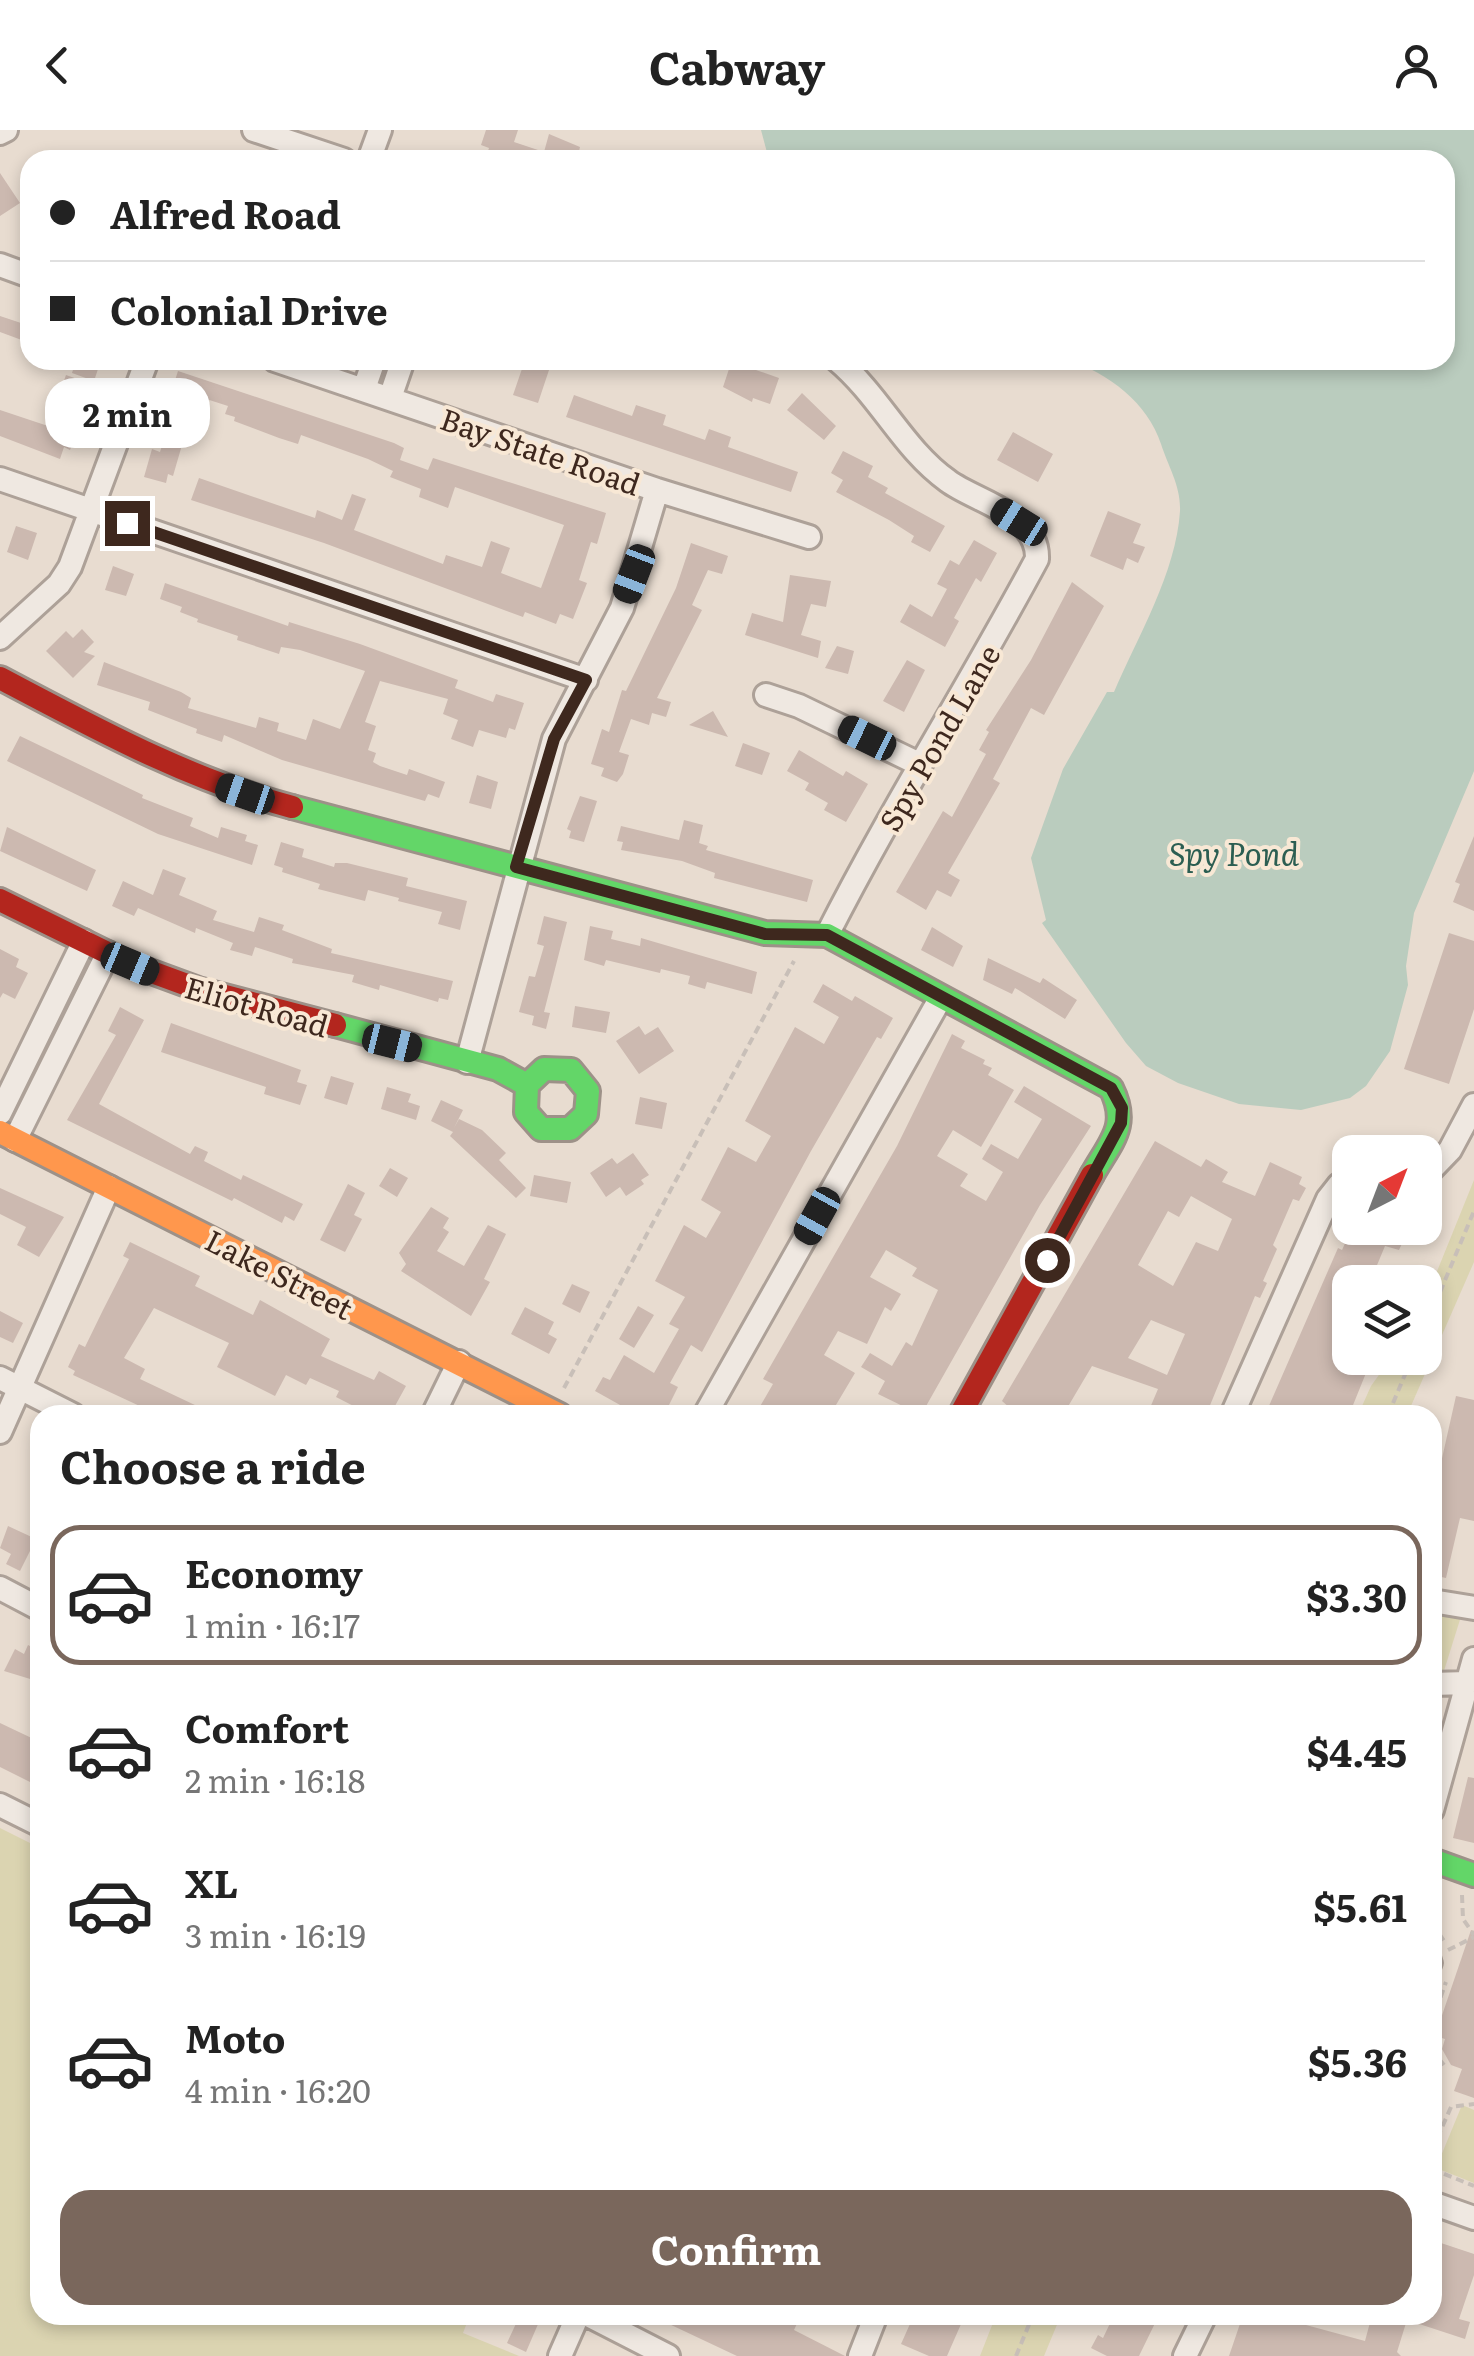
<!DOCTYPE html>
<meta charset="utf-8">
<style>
:root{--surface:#fff;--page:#f6f6f6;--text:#222;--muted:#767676;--line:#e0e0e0;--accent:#7a675c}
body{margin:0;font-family:Literata,serif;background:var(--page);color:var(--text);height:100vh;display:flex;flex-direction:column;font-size:38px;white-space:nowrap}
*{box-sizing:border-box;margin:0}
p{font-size:32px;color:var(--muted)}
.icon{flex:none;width:55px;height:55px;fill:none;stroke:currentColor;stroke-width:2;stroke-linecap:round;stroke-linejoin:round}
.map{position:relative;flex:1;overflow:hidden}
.sheet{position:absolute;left:30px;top:1275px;width:1412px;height:920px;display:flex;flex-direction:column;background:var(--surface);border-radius:30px;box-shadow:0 5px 15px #0003}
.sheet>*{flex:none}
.banner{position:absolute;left:20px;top:20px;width:1435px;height:220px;border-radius:30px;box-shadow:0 5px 15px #0003;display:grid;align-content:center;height:220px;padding:0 30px;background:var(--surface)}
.needle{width:65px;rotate:42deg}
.buttons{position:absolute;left:1332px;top:1005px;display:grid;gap:20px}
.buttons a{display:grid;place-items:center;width:110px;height:110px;border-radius:20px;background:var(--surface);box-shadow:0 5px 15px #0003;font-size:50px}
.end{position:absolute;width:45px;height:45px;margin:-22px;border:12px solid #3e281e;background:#fff;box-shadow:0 0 0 5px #fff}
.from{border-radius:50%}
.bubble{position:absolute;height:70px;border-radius:30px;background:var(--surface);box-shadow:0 5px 15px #0003;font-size:32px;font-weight:700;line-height:70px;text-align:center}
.car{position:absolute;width:30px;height:60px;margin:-30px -15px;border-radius:12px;box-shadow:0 0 8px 2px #0007;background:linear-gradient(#222 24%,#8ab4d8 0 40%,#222 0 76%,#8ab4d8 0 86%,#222 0)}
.banner b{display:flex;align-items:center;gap:35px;height:95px;font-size:38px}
.banner b+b{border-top:2px solid var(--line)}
.banner i{width:25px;height:25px;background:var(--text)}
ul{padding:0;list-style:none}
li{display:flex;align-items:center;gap:30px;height:140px;margin:0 20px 15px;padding:0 10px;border:5px solid transparent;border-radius:30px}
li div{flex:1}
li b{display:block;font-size:38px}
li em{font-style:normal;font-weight:700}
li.current{border-color:var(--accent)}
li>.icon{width:90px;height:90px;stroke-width:1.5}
h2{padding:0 30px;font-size:45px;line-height:120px}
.primary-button{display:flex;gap:20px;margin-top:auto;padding:20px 30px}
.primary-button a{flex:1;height:115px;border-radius:30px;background:var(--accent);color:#fff;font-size:40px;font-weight:700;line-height:115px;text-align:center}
header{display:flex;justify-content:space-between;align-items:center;height:130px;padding:0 30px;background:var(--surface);font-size:45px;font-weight:700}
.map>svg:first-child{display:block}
</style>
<header><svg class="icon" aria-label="back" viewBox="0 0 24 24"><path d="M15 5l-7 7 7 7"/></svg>Cabway<svg class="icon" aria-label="person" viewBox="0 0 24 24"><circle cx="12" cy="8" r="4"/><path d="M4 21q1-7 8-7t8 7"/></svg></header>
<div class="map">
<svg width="1474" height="2226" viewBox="0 0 1474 2226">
<rect width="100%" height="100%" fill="#e8dcd0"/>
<path fill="#dbd4b1" d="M1474,1050V1132L1407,1285H1358L1371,1256L1391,1228H1425V1171Z
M1432,1474L1463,1480L1443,1544H1433Z
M0,1698L40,1718V2185H470L463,2203L519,2226H0Z
M1462,1975L1474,1980V2053L1436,2038Z
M996,2185H1061L1044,2226H980Z"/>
<path fill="#baccbe" d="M761,0H1474V641L1414,783L1406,836L1408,855L1390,921L1366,956L1350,968L1301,980L1239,974L1178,953L1146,936L1126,913L1042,793L1046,790L1031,728L1063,639L1107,562H1114C1138,506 1176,443 1180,381C1181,356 1168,336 1161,314C1148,273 1108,243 1068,230H1445V30H769Z"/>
<path fill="#ccb9b0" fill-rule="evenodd" d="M486,0H518L514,12L544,22L549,4L580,17L577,30H496L486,27L489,18L481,15Z
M0,43L20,73L0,86Z
M0,186L30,196L27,212L0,202Z
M76,230H101L94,251L72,243Z
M525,230L551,234L538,273L513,265Z
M732,230H756L753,239L779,248L770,274L753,268L752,272L723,257Z
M178,241L394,313L404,318L400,330L428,340L433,328L606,383L597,414L591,412L579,450L587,453L573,489L560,484L556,494L525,482L523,487L324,413L191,370L199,348L315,388L317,380L342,390L352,364L366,369L354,400L443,434L446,425L482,437L491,411L510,418L501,443L541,458L564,395L455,357L448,378L419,367L421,359L390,347L393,341L368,329L301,305L298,314L279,308L234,291L235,287L225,284L228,276L200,267L193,286L166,278Z
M66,245L83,251L73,291L80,294L70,320L64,317L60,329L0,306V280L48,296Z
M802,263L836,296L824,310L787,280Z
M574,265L632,286L636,275L666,285L663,295L705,310L709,299L731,307L728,317L798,342L791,362L566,287Z
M1013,302L1053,324L1038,352L997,330Z
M164,309L182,315L173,346L168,344L166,353L144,347L152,319L160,322Z
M843,321L873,336L868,347L888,358L885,363L945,396L930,422L911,412L914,406L889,390L836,362L843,350L831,343Z
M1108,381L1141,394L1133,413L1145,417L1138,433L1127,428L1123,440L1090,426Z
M16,396L37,403L28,430L7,422Z
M974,410L997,423L981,452L976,448L954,488L959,491L945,517L900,492L910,474L932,487L947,459L937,454L950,430L959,435Z
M691,413L728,426L722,444L708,440L692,475L702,480L657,568L671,572L666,587L652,583L649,595L631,589L619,622L629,625L623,644L617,652L601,646L604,638L591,634L602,599L609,602L622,560L626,561L676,458Z
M113,436L134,444L126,466L105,460Z
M790,445L831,451L826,477L811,474L801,505L821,511L818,528L745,505L752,483L783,492Z
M1072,452L1104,476L1044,585L1031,578L993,649L1000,653L948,743L960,750L951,767L937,760L926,780L896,762L943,681L952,687L986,624L979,620L989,602L986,600L1031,530Z
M165,453L288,496L289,492L360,514L458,550L455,558L493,572L496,564L524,573L515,600L509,598L506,608L479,600L473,617L451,609L458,590L443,584L448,569L380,551L365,592L376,596L368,620L376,623L373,632L380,636L407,645L409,639L445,652L439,668L428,664L425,671L282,630L224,605L222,612L196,603L197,599L148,580L150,572L97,555L104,532L181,562L191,568L188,578L256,598L259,587L279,593L277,601L306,610L313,589L340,599L365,541L300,520L281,517L279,524L237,510L238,506L197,492L198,489L180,482L182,477L160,469Z
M82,499L94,512L84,522L95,526L73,548L46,521L66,501L73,508Z
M837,516L854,521L848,544L825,538Z
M907,530L925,540L904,582L883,571Z
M713,581L728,607L689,595Z
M20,606L143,665L142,668L193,688L190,696L218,708L221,697L247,705L245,711L258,715L252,735L158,704L7,631Z
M743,613L770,623L762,645L735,636Z
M799,620L843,646L846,641L868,654L846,692L824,680L828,673L805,660L809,653L787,641Z
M477,645L498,652L491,679L469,673Z
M580,666L597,671L584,712L569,708L571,701L567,699Z
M684,690L703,695L699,713L708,716L706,720L813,750L807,772L714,748L715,743L682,731L621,720L623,712L617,711L621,696L679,710Z
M7,697L96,740L87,761L0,721Z
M1474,706V781L1453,772L1460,754L1455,752Z
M281,712L304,719L302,727L334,737L335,733H347L408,748L406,756L467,771L460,800L438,794L442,782L398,771L399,768L368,760L365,771L318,759L320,754L282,742L283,738L274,735Z
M163,739L186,748L179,765L217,781L213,790L254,802L259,787L284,795L282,800L332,819L331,823L453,851L448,870L439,868L438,872L380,855L379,860L352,852L354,845L292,833L293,829L255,817L252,826L230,820L233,813L196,798L195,803L138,778L134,786L112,776L123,751L153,765Z
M544,786L567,792L544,882L550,883L546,899L532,895L534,886L519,882L529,846L535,847L544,816L537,814Z
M590,796L613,801L611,809L640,816L641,808L757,842L752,864L707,852L705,859L688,854L690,846L661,839L660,843L606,830L604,836L584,830Z
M932,797L963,816L953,837L921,820Z
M1449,803L1474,811V879L1449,954L1404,939Z
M0,819L19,829L16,837L28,843L15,869L3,863L0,868Z
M988,828L1040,853L1043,848L1077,870L1065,889L1015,858L1012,864L983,850Z
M823,854L852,871L855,866L893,888L881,909L877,907L811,1021L702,1222L691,1215L670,1253L678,1257L664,1285H638L595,1261L603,1247L610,1250L624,1225L654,1243L679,1199L669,1194L685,1167L655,1151L684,1095L706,1108L721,1082L701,1070L728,1017L756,1032L771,1006L745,991L795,897L824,914L839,887L813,872Z
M575,876L610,882L606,903L572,897Z
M120,877L144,890L99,974L190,1024L195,1016L208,1022L204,1031L241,1050L243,1045L303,1074L294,1091L285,1086L282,1093L234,1068L232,1071L67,990L116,905L108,901Z
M171,893L301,940L297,952L307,955L300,975L264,964L266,957L161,922Z
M639,896L645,905L658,897L674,921L639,944L616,911Z
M952,904L965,911L961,918L985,930L983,934L992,938L988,945L1014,960L981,1017L953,1000L937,1026L968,1044L960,1056L986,1071L1003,1042L982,1029L991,1014L1018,1029L1042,989L1014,972L1024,956L1091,996L1040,1075L921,1285L878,1264L885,1251L861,1237L870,1223L892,1236L906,1212L912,1216L938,1160L912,1146L917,1138L886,1120L870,1147L901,1164L891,1181L885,1177L867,1214L838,1201L824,1225L855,1243L830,1285H755L773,1254L763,1249L897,1016Z
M331,946L354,953L347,975L324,968Z
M387,957L411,964L408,972L420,976L416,990L381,979Z
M640,967L667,973L662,999L635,994Z
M441,970L463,980L454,998L459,989L482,1000L506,1023L499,1030L526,1058L516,1068L450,1006L453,1002L431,991Z
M1155,1011L1201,1037L1206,1029L1228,1042L1222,1052L1255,1066L1270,1032L1302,1047L1299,1054L1306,1058L1299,1071L1293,1069L1273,1115L1277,1119L1263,1151L1267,1153L1260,1168L1255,1166L1206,1285H1147L1158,1259L1092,1236L1063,1285H1018L1002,1271ZM1191,1066L1232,1089L1218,1121L1196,1112L1173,1156L1138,1135L1168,1081L1179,1087ZM1151,1190L1185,1204L1167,1245L1128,1228Z
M633,1023L649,1045L641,1050L644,1054L626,1066L620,1057L606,1067L590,1043L612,1028L617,1034Z
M390,1038L408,1048L397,1067L379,1056Z
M534,1045L571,1052L567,1073L530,1066Z
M348,1054L365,1063L354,1085L362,1089L345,1122L320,1110Z
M0,1058L64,1087L39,1127L17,1115L26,1097L0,1084Z
M431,1077L449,1088L443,1098L449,1102L437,1121L464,1136L488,1095L506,1104L484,1149L490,1152L471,1186L401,1141L406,1134L399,1123Z
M1352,1098H1390L1406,1105L1399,1120L1385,1116L1370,1152H1350V1198L1336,1231L1366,1243L1349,1285H1265L1338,1118L1342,1120Z
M130,1112L200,1146L195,1156L253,1185L260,1170L330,1209L321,1226L374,1250L379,1241L406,1256L390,1285H371L336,1267L339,1261L310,1248L306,1255L286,1245L275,1266L217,1237L229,1213L154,1178L124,1228L145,1239L140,1249L216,1285H159L73,1245L75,1241L68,1237L79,1214L85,1217L103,1180L129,1129L123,1126Z
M572,1154L590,1162L580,1183L562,1174Z
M638,1176L654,1185L634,1218L619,1209Z
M525,1177L554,1192L548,1204L557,1209L549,1224L511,1204Z
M0,1181L23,1193L13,1213L0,1207Z
M1456,1266L1474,1270V1391L1460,1388L1446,1448L1432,1445V1354L1436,1355Z
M8,1396L36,1409L20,1441L6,1434L11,1424L0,1418Z
M28,1515L40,1521V1552L4,1541L15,1519L24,1524Z
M0,1593L40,1612V1657L0,1637Z
M1468,1647L1474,1648V1713L1453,1708Z
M1471,1800L1474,1801V1968L1454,1961L1462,1939L1451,1935L1442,1919L1445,1909L1435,1906Z
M1432,2110L1474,2124V2145L1459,2189L1470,2192L1465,2209L1401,2188L1432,2185Z
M520,2185H542L526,2222L507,2213Z
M650,2185H801L794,2200L845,2226H737Z
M914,2185H965L947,2226H929L901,2214Z
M1114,2185H1159L1139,2226H1107L1091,2218L1098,2205L1103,2208Z
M1243,2185H1269L1365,2211L1372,2185L1406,2193L1397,2222L1401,2226H1229Z"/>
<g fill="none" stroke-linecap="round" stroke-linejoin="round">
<defs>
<path id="lane" d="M1432,1820L1436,1833L1432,1844"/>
<path id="street" d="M254,0L344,30
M0,3L6,0
M369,30L380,0
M0,135L30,146
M275,230L657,360L809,407
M364,259L374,230
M390,268L403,230
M0,349L586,550
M0,508L59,454L70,437L147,230
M766,565L799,576L919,634
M827,805C892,677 969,556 1037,429C1039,384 976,372 948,351C903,319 880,266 837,230
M467,932L554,609L622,478L657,360
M0,983L84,811
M15,1010L108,823
M1425,1046L1450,1020L1474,975
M0,1248L73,1285
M433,1285L459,1232
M705,1285L940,869
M1232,1285L1328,1069L1339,1055L1350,1054
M0,1302L109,1057
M0,1458L40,1479
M1432,1471L1474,1478
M1432,1554L1467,1553
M0,1675L40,1695
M1432,1680L1474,1529
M1432,2073L1474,2088
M588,2185L668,2226
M560,2226L578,2185
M860,2226L876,2185
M1185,2226L1205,2185"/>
<path id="fast" d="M292,677L765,803L827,805L1111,958C1130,996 1111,1011 1092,1045
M335,895L498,939L527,955L544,939L571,940L588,961L586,984L570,999H541L526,982L527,955
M1432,1730L1474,1745"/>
<path id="slow" d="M0,1002L560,1285"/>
<path id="jam" d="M0,548C95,598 187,649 292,677
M0,770L130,834L198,859L335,895
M960,1285L1092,1045"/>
</defs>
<use href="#lane" stroke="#ada198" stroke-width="16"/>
<use href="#street" stroke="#ada198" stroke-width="28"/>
<use href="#fast" stroke="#9d9188" stroke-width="28"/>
<use href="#slow" stroke="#9d9188" stroke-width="28"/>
<use href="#jam" stroke="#9d9188" stroke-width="28"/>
<path stroke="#c8bfb8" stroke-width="4" stroke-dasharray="8 5" stroke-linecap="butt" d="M1425,1198L1474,1081
M564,1258L794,831
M1388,1285L1412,1228
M1462,1765L1463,1789L1474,1805
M1432,1793L1446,1814
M1448,1820L1474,1807
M1432,1892L1446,1852
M1432,1921L1444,1935
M1432,2020L1451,1977L1474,1974
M1432,2039L1474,2056
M1016,2226L1033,2185"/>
<use href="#lane" stroke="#efe8e1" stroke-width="11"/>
<use href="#street" stroke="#efe8e1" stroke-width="22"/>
<use href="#fast" stroke="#63d668" stroke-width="22"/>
<use href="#slow" stroke="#ff974d" stroke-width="22"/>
<use href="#jam" stroke="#b3261e" stroke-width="22"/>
</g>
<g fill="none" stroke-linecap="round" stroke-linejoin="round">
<path stroke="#3e281e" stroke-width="12" d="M127,393L586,550L554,609L516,737L765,804L827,805L1111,958L1122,978L1121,993L1047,1130"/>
</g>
<g text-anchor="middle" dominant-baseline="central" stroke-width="8" stroke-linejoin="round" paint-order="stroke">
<g font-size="30" fill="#3e281e" stroke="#f8e8d5">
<text transform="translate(541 320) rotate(19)">Bay State Road</text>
<text transform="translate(938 607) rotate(-60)">Spy Pond Lane</text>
<text transform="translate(257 875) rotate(16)">Eliot Road</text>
<text transform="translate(280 1143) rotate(27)">Lake Street</text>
</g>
<g font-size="32" font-style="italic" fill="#2c5e52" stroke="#f8e8d5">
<text x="1234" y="722">Spy Pond</text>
</g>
</g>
</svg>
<div class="buttons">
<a><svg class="needle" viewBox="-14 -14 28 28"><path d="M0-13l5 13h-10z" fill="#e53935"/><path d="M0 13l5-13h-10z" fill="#767676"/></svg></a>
<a><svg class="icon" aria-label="layers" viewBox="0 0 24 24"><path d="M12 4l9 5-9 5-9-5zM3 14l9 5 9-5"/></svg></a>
</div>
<i class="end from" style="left:1047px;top:1130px"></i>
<i class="end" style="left:127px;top:393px"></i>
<div class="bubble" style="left:45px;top:248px;width:165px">2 min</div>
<i class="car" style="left:1019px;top:392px;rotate:302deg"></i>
<i class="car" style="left:634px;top:444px;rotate:201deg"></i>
<i class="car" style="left:867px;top:608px;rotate:296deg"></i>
<i class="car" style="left:245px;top:664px;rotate:289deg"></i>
<i class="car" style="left:130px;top:834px;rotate:113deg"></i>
<i class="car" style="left:392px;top:913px;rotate:104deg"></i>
<i class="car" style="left:817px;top:1086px;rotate:209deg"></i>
<div class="banner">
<b><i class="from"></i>Alfred Road</b>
<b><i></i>Colonial Drive</b>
</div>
<section class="sheet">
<h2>Choose a ride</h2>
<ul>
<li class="current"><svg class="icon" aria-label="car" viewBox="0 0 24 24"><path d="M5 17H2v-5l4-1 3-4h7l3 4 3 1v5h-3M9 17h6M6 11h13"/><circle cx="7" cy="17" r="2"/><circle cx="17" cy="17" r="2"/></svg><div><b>Economy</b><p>1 min · 16:17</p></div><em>$3.30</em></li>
<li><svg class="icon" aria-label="car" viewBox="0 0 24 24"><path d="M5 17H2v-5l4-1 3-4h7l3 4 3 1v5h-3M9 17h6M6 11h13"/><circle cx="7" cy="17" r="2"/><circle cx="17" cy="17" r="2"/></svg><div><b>Comfort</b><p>2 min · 16:18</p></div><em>$4.45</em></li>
<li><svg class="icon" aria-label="car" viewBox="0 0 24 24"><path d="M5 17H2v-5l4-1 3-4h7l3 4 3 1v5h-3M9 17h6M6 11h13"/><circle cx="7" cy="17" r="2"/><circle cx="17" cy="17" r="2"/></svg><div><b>XL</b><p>3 min · 16:19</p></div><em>$5.61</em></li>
<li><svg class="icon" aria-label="car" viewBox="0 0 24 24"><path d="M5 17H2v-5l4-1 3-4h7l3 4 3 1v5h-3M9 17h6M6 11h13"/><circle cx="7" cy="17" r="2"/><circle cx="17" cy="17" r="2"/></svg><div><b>Moto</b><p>4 min · 16:20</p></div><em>$5.36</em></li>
</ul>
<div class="primary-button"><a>Confirm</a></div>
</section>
</div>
